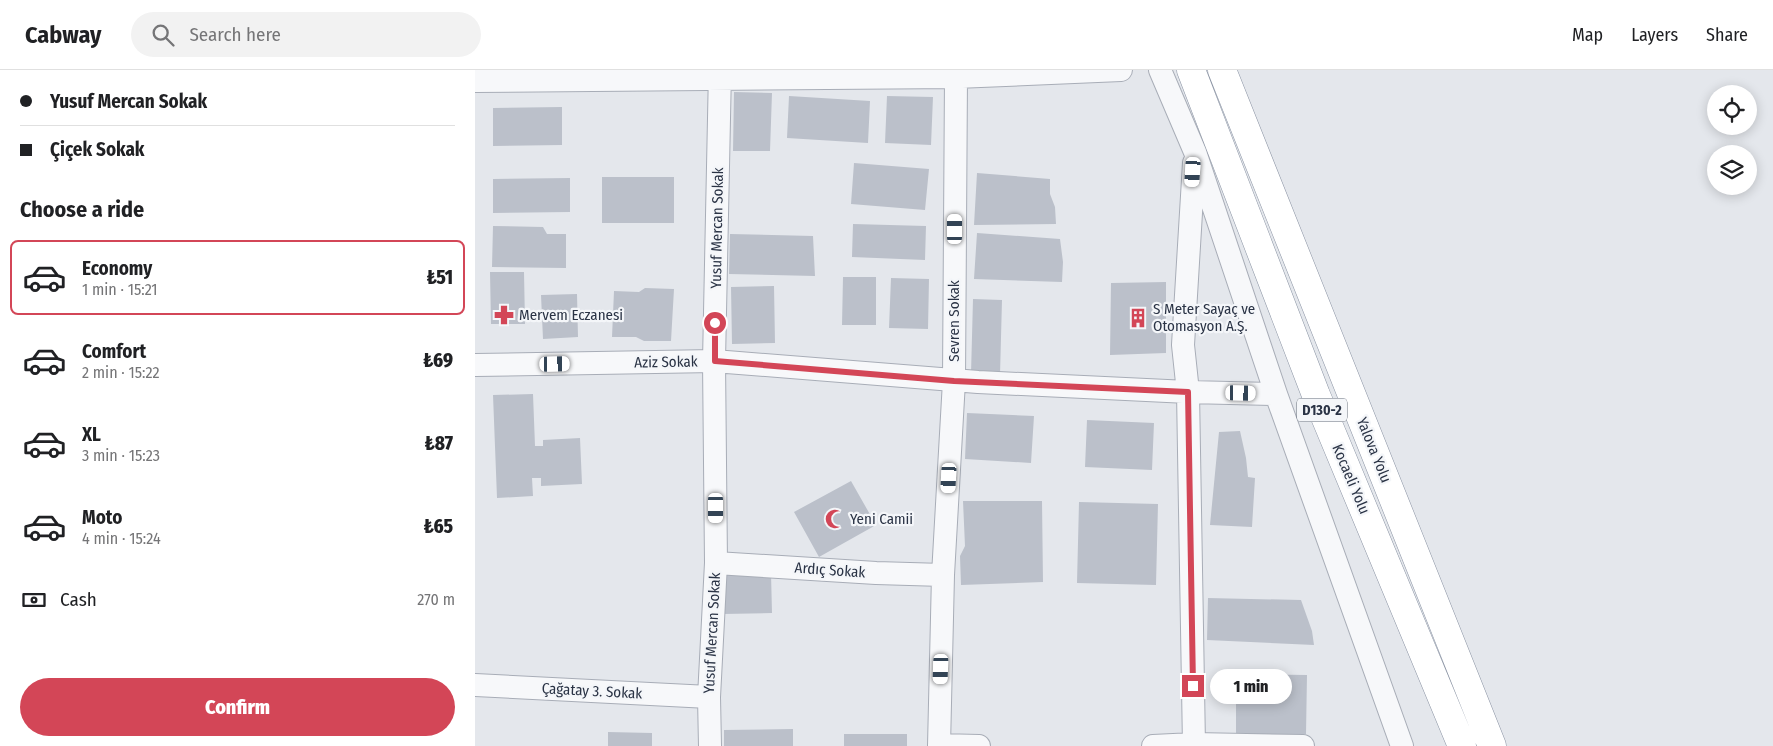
<!DOCTYPE html>
<meta charset="utf-8">
<style>
:root{--surface:#fff;--page:#f2f2f2;--text:#202124;--muted:#757577;--line:#e0e0e0;--accent:#d34657}
body{margin:0;font-family:"Fira Sans Condensed",sans-serif;background:var(--page);color:var(--text);height:100vh;display:flex;flex-direction:column;font-size:19px;white-space:nowrap}
*{box-sizing:border-box;margin:0}
p{font-size:16px;color:var(--muted)}
.icon{flex:none;width:28px;height:28px;fill:none;stroke:currentColor;stroke-width:2;stroke-linecap:round;stroke-linejoin:round}
.map{position:relative;flex:1;overflow:hidden}
.details{display:flex;flex-direction:column;background:var(--surface);width:475px}
.details>*{flex:none}
.top-card{display:grid;align-content:center;height:110px;padding:0 20px;background:var(--surface)}
.controls{position:absolute;left:1232px;top:15px;display:grid;gap:10px}
.controls a{display:grid;place-items:center;width:50px;height:50px;border-radius:50%;background:var(--surface);box-shadow:0 2px 12px #0003;font-size:25px}
.end{position:absolute;width:22px;height:22px;margin:-11px;border:6px solid #d34657;background:#fff;box-shadow:0 0 0 2px #fff}
.from{border-radius:50%}
.bubble{position:absolute;height:35px;border-radius:18px;background:var(--surface);box-shadow:0 2px 12px #0003;font-size:16px;font-weight:800;line-height:35px;text-align:center}
.car{position:absolute;width:15px;height:30px;margin:-15px -8px;border-radius:6px;box-shadow:0 0 4px 1px #0007;background:linear-gradient(#fff 24%,#345 0 40%,#fff 0 76%,#345 0 86%,#fff 0)}
.top-card b{display:flex;align-items:center;gap:18px;height:48px;font-size:19px}
.top-card b+b{border-top:1px solid var(--line)}
.top-card i{width:12px;height:12px;background:var(--text)}
ul{padding:0;list-style:none}
li{display:flex;align-items:center;gap:15px;height:75px;margin:0 10px 8px;padding:0 10px;border:2px solid transparent;border-radius:8px}
li div{flex:1}
li b{display:block;font-size:19px}
li em{font-style:normal;font-weight:800}
li.on{border-color:var(--accent)}
li>.icon{width:45px;height:45px;stroke-width:1.5}
h2{padding:0 20px;font-size:22px;line-height:60px}
.pay{display:flex;align-items:center;gap:12px;height:55px;padding:0 20px;font-size:19px}
.pay p{margin-inline-start:auto}
.cta{display:flex;gap:10px;margin-top:auto;padding:10px 20px}
.cta a{flex:1;height:58px;border-radius:30px;background:var(--accent);color:#fff;font-size:20px;font-weight:800;line-height:58px;text-align:center}
header{display:flex;align-items:center;gap:30px;box-sizing:border-box;height:70px;padding:0 25px;background:var(--surface);border-bottom:1px solid var(--line)}
header strong{font-size:24px}
nav{display:flex;gap:28px;margin-inline-start:auto;font-size:18px}
.search{width:350px;height:45px;background:var(--page);display:flex;align-items:center;gap:12px;box-sizing:border-box;padding:0 18px;border-radius:28px;color:var(--muted);font-size:19px}
main{display:flex;flex:1;min-height:0}
.map>svg:first-child{display:block}
</style>
<header>
<strong>Cabway</strong>
<div class="search"><svg class="icon" aria-label="search" viewBox="0 0 24 24"><circle cx="10" cy="10" r="6"/><path d="M15 15l6 6"/></svg>Search here</div>
<nav><a>Map</a><a>Layers</a><a>Share</a></nav>
</header>
<main>
<section class="details">
<div class="top-card">
<b><i class="from"></i>Yusuf Mercan Sokak</b>
<b><i></i>Çiçek Sokak</b>
</div>
<h2>Choose a ride</h2>
<ul>
<li class="on"><svg class="icon" aria-label="car" viewBox="0 0 24 24"><path d="M5 17H2v-5l4-1 3-4h7l3 4 3 1v5h-3M9 17h6M6 11h13"/><circle cx="7" cy="17" r="2"/><circle cx="17" cy="17" r="2"/></svg><div><b>Economy</b><p>1 min · 15:21</p></div><em>₺51</em></li>
<li><svg class="icon" aria-label="car" viewBox="0 0 24 24"><path d="M5 17H2v-5l4-1 3-4h7l3 4 3 1v5h-3M9 17h6M6 11h13"/><circle cx="7" cy="17" r="2"/><circle cx="17" cy="17" r="2"/></svg><div><b>Comfort</b><p>2 min · 15:22</p></div><em>₺69</em></li>
<li><svg class="icon" aria-label="car" viewBox="0 0 24 24"><path d="M5 17H2v-5l4-1 3-4h7l3 4 3 1v5h-3M9 17h6M6 11h13"/><circle cx="7" cy="17" r="2"/><circle cx="17" cy="17" r="2"/></svg><div><b>XL</b><p>3 min · 15:23</p></div><em>₺87</em></li>
<li><svg class="icon" aria-label="car" viewBox="0 0 24 24"><path d="M5 17H2v-5l4-1 3-4h7l3 4 3 1v5h-3M9 17h6M6 11h13"/><circle cx="7" cy="17" r="2"/><circle cx="17" cy="17" r="2"/></svg><div><b>Moto</b><p>4 min · 15:24</p></div><em>₺65</em></li>
</ul>
<div class="pay"><svg class="icon" aria-label="cash" viewBox="0 0 24 24"><path d="M3 7h18v10H3z"/><circle cx="12" cy="12" r="2"/></svg>Cash<p>270 m</p></div>
<div class="cta"><a>Confirm</a></div>
</section>
<div class="map">
<svg width="1298" height="676" viewBox="0 0 1298 676">
<rect width="100%" height="100%" fill="#e4e7ec"/>
<path fill="#bbc0ca" d="M259,22L297,23L295,81H258Z
M314,26L395,31L393,73L312,68Z
M412,26L458,27L456,75L410,73Z
M87,37V75L18,76V38Z
M379,93L454,99L450,140L376,134Z
M502,103L575,109V124L580,137L581,154L499,155Z
M127,107H199V153H127Z
M95,108V142L18,143V109Z
M378,154L451,156L450,190L377,187Z
M18,156L68,157L72,164H91V198L17,197Z
M502,163L585,169L588,192L587,212L499,209Z
M255,164L338,166L340,206L254,204Z
M15,202H49L50,254H16Z
M368,207H401V255H367Z
M416,208L454,209L453,259L414,258Z
M691,212V283L635,285L636,213Z
M299,216L300,273L257,274L256,217Z
M170,218L199,219L196,271H169L161,267H137L139,221L164,222Z
M102,224L103,267L68,269L66,225Z
M498,229L527,230L525,305L496,304Z
M58,324L60,376H68V370L105,368L107,414L66,416V408H57L58,426L22,428L18,325Z
M492,343L559,346L556,393L490,389Z
M612,350L679,353L677,400L610,397Z
M765,361L771,388L773,407L780,408L777,457L735,455L744,362Z
M376,411L401,455L344,487L319,442Z
M488,431H567L568,512L486,515L485,486L490,476Z
M604,432L683,434L681,515L602,513Z
M296,503L297,543L248,544V504Z
M733,528L826,530L837,561L839,575L732,570Z
M761,604L832,605L831,664H761Z
M318,659V676H249V660Z
M133,662L177,663V676H133Z
M369,664H432V676H369Z"/>
<g fill="none" stroke-linecap="round" stroke-linejoin="round">
<defs>
<path id="street" d="M685,0L720,82L801,324L927,676
M0,11L481,7L646,0
M0,295L239,291L503,312L713,322L801,324
M241,493L401,503L468,505
M0,615L234,627
M464,675L504,676
M235,676L234,627L241,493L239,291L245,0
M464,676L468,505L479,311L481,7
M678,676L719,674L828,676
M719,676L713,322L708,275L719,93"/>
<path id="highway" d="M716,0L841,325L987,676
M747,0L1017,676"/>
</defs>
<use href="#street" stroke="#a8adb7" stroke-width="24"/>
<use href="#highway" stroke="#8a93a3" stroke-width="29"/>
<use href="#street" stroke="#f7f8fa" stroke-width="22"/>
<use href="#highway" stroke="#fff" stroke-width="28"/>
</g>
<g fill="none" stroke-linecap="round" stroke-linejoin="round">
<path stroke="#d34657" stroke-width="6" d="M240,253V291L479,311L713,322L718,616"/>
</g>
<defs>
<symbol id="pharmacy-bare" viewBox="-9 -9 18 18"><path d="M-2-6h4v4h4v4h-4v4h-4v-4h-4v-4h4Z" fill="#d34657" stroke="#f4f6f9" stroke-width="2.5" paint-order="stroke"/></symbol>
<symbol id="building-bare" viewBox="-9 -9 18 18"><path d="M-4-6H4V6H1V3H-1V6H-4ZM-2.5-4.3h1.7v1.8h-1.7ZM.8-4.3h1.7v1.8H.8ZM-2.5-1h1.7V.8h-1.7ZM.8-1h1.7V.8H.8Z" fill="#d34657" stroke="#f4f6f9" stroke-width="2.5" paint-order="stroke"/></symbol>
<symbol id="mosque-bare" viewBox="-9 -9 18 18"><path d="M3.5-4.9A6 6 0 1 0 3.5 4.9A5 5 0 1 1 3.5-4.9Z" fill="#d34657" stroke="#f4f6f9" stroke-width="2.5" paint-order="stroke"/></symbol>
</defs>
<g fill-rule="evenodd">
<use href="#pharmacy-bare" x="15" y="231" width="28" height="28"/>
<use href="#building-bare" x="649" y="234" width="28" height="28"/>
<use href="#mosque-bare" x="346" y="435" width="28" height="28"/>
</g>
<g text-anchor="middle" dominant-baseline="central" stroke-width="4.5" stroke-linejoin="round" paint-order="stroke">
<rect fill="#f4f6f9" stroke="#676e7b" stroke-width="1" x="822" y="328.5" width="50" height="23" rx="4"/>
<g font-size="14" font-weight="bold" fill="#2a3345">
<text x="847" y="340">D130-2</text>
</g>
<g font-size="15" fill="#2a3345" stroke="#f4f6f9">
<text transform="translate(242 158) rotate(-89)">Yusuf Mercan Sokak</text>
<text transform="translate(479 251) rotate(-90)">Sevren Sokak</text>
<text transform="translate(191 292) rotate(-1)">Aziz Sokak</text>
<text transform="translate(899 380) rotate(68)">Yalova Yolu</text>
<text transform="translate(876 409) rotate(67)">Kocaeli̇ Yolu</text>
<text transform="translate(355 500) rotate(4)">Ardıç Sokak</text>
<text transform="translate(237 563) rotate(-87)">Yusuf Mercan Sokak</text>
<text transform="translate(117 621) rotate(3)">Çağatay 3. Sokak</text>
</g>
<g font-size="15" fill="#2a3345" stroke="#f4f6f9" text-anchor="start">
<text x="678" y="239">S Meter Sayaç ve<tspan x="678" dy="17">Otomasyon A.Ş.</tspan></text>
<text x="44" y="245">Mervem Eczanesi</text>
<text x="375" y="449">Yeni Camii</text>
</g>
</g>
</svg>
<div class="controls">
<a><svg class="icon" aria-label="locate" viewBox="0 0 24 24"><circle cx="12" cy="12" r="6"/><path d="M12 2v4M12 18v4M2 12h4M18 12h4"/></svg></a>
<a><svg class="icon" aria-label="layers" viewBox="0 0 24 24"><path d="M12 4l9 5-9 5-9-5zM3 14l9 5 9-5"/></svg></a>
</div>
<i class="end from" style="left:240px;top:253px"></i>
<i class="end" style="left:718px;top:616px"></i>
<div class="bubble" style="left:735px;top:599px;width:82px">1 min</div>
<i class="car" style="left:718px;top:102px;rotate:184deg"></i>
<i class="car" style="left:480px;top:159px;rotate:0deg"></i>
<i class="car" style="left:80px;top:294px;rotate:89deg"></i>
<i class="car" style="left:766px;top:323px;rotate:91deg"></i>
<i class="car" style="left:474px;top:408px;rotate:183deg"></i>
<i class="car" style="left:241px;top:438px;rotate:180deg"></i>
<i class="car" style="left:466px;top:599px;rotate:182deg"></i>
</div>
</main>
